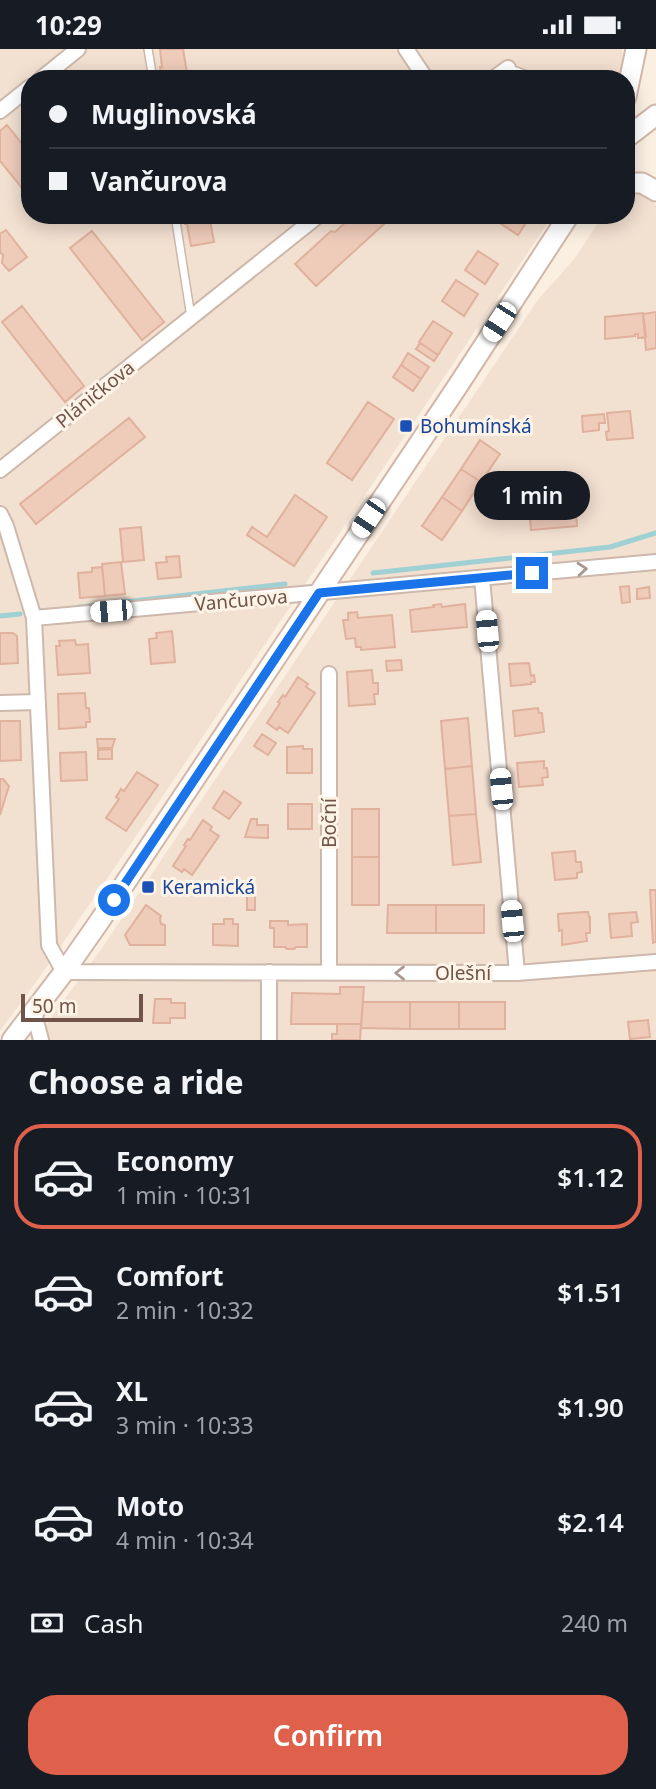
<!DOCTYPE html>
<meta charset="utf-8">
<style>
:root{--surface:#171b24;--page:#242831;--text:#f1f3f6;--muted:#9ea1a6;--line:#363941;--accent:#df614c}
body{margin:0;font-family:"Noto Sans",sans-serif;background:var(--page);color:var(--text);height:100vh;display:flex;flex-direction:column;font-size:26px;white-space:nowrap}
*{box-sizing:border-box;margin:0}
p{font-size:23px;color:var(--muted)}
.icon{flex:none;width:38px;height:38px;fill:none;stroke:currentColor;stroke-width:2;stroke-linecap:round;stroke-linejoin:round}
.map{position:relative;height:991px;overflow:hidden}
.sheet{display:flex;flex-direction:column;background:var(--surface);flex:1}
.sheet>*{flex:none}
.hud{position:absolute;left:21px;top:21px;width:614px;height:154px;border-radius:28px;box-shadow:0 4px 18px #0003;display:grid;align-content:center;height:154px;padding:0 28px;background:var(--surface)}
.scale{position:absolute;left:21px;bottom:18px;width:122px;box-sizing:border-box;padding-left:7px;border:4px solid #70544a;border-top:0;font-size:19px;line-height:24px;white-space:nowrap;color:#70544a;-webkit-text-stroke:5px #fef3e7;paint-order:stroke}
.end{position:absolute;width:32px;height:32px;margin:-16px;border:9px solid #1a73e8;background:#fff;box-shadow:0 0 0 4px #fff}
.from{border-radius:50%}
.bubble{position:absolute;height:49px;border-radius:24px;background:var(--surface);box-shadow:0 4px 18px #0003;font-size:23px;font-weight:600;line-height:49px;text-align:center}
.car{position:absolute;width:21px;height:42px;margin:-21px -10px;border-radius:9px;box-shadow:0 0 5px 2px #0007;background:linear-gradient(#fff 24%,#345 0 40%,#fff 0 76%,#345 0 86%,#fff 0)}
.hud b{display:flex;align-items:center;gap:24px;height:66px;font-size:26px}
.hud b+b{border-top:2px solid var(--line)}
.hud i{width:18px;height:18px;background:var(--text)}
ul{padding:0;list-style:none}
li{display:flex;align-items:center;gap:21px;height:105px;margin:0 14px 10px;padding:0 14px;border:4px solid transparent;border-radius:28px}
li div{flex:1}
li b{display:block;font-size:26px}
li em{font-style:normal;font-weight:600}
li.active{border-color:var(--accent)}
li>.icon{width:63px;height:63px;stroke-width:1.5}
h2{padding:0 28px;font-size:32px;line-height:84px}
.pay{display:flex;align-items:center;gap:18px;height:77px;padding:0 28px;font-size:26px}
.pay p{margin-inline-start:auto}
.button{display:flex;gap:14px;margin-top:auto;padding:14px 28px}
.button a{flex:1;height:80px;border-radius:28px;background:var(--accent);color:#fff;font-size:28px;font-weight:600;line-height:80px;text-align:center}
.status{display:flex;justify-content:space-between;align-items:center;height:49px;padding:0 35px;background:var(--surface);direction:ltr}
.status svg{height:19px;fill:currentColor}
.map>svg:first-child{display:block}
</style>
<div class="status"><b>10:29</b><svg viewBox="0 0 49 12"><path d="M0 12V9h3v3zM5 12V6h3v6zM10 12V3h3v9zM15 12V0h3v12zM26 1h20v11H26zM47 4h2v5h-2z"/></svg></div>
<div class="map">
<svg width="656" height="991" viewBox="0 0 656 991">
<rect width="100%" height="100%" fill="#fbefe1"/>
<path fill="#f2e0d0" d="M0,0H622L623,16L620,30H30V166H553L130,796L41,926L0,982Z
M627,145L646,146L656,156V991H35L102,899L537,252L575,209L603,166H626Z"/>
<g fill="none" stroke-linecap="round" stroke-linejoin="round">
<path stroke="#9ed0d4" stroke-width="5" d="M373,524L610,498L656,484
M79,558L285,535
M0,567L20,565"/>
</g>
<path fill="#efcbba" stroke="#e0b19c" stroke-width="2" d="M160,0H183L188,30H164V25L161,26L160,18H162Z
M7,76L30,105V149L0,112V82Z
M186,166H209L214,193L191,197L187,175H185L184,168Z
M349,166H394L316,237L295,215L331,182L335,183L347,172Z
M502,166H531L518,186L498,173Z
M6,181L27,208L9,222L2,214L3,206L0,203V185Z
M92,182L164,273L142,291L70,199Z
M478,202L498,215L485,235L465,221Z
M456,231L478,245L464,267L442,252Z
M22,257L84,337L65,353L2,273Z
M656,263V299L646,301L643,265Z
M643,264L646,288L638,289V285H635V287L605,290V268Z
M433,272L452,284L438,306L419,293Z
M420,294L438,306L434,312L416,300Z
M408,304L429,318L421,330L401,316Z
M401,316L421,330L413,342L393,328Z
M368,353L394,370L352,431L327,414Z
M630,362L633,389L607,391L606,383L609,382L607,364Z
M604,365L605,374H599V381L583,383L582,367Z
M129,369L145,388L36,475L20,455Z
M480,391L500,405L481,433L461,420Z
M461,420L481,433L462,462L442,448Z
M575,445L577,477L531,481L528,449Z
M295,446L327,468L294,517L247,486L252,478L267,488Z
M442,448L462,462L442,491L422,477Z
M141,478L144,511L123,513L120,480Z
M179,507L181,528L158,530L156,514L167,513L166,508Z
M121,513L125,545L105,547L102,515Z
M102,518L105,547L80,549L78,524L92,523V519Z
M629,537L630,553L622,554L620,538Z
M649,538L650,549L637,550V540Z
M441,555L442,558L465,555L467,578L412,583L410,561L434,558L433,556Z
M357,563L358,569L392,566L395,598L361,601V598H356L355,589L346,590L343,571H348V564Z
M172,582L175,613L151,615L149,590L157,589L156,584Z
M0,584H13L17,587L18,614L0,615Z
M75,591L76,596L88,595L90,624L58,626L56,597H60L59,592Z
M401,611L402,621L387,622L386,612Z
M529,614L531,627L534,626L535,633H531V635L511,637L509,615Z
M372,621L373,634H378V645H374L375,655L349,657L347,623Z
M298,628L308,635L306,638L315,644L288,684L279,678L277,681L267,674L280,654L278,653L283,646L285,648Z
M85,644L86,659H89L90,673H86V678L59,680L58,645Z
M538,659L539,664H542L544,683L515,687L513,662Z
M468,669L472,717L445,720L441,672Z
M0,672H20L21,711L0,712Z
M262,685L276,694L268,706L254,697Z
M97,690H115L112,699H98Z
M303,697V700H312V724H287V698Z
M112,700V710H98V701Z
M86,703L87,731L61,732L60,704Z
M544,712V719H547L548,728L542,729L543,736L519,738L517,714Z
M472,717L476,765L449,767L445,720Z
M137,723L158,736L126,782L106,769L119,750L116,748L121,740L124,742Z
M0,730H3L9,737L0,766Z
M224,742L241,754L229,770L213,759Z
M288,755H312V780H288Z
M352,760H379V808H352Z
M476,765L481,813L453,816L449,767Z
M251,770H257V776H268V789L245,788Z
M203,771L212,778L210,781L219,787L192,826L184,820L182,823L173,817L186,797L184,796L188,790L190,791Z
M575,802L576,813H581L582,823L577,824V829L555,831L552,804Z
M352,808H379V856H352Z
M650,841H656V893L653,894Z
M247,842H255V861H247Z
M146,856L161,867L160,870L161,875L165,876V896H130L125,886Z
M388,856H436V884H387Z
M436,856H484V884H436Z
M585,863H588L589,868H590V884H586L587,892L562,896V881L559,882L558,865Z
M636,863L638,873L631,874L632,887L611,889L609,865Z
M224,870H233V875H238V897L213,896V875H224Z
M270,872H288V876L307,875V898H296L294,900H287L285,898H274V879H270Z
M340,938H364L361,975H291L292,944L340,945Z
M155,950H171V954H185V969H170V974H153Z
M363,953H410V980L361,979Z
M410,953H459V980H410Z
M459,953H505V980H459Z
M648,971L650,988L630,990L628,973Z
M337,975H361L360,991H332V985H337Z"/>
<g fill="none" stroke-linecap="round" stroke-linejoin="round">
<defs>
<path id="service" d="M148,0L153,30
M508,19L537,30
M175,166L191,268"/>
<path id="minor" d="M406,0L426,30
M41,30L78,0
M493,30L508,19
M0,62L30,38
M0,421L319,166
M0,465L6,477L34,569L49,896L64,923L517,924L656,913
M482,529L517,924
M34,569L656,513
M0,654L38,653
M269,923V991
M329,923V625
M34,964L41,991"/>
<path id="secondary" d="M626,48L636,0
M626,89L656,66
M626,134H642L656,142
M12,991L64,923L99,873L457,338L569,166"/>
</defs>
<use href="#service" stroke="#cdb8ac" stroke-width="10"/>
<use href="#minor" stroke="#cdb8ac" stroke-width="18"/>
<use href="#secondary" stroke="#d0b7a9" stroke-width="23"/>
<use href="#service" stroke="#fff" stroke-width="7"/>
<use href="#minor" stroke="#fff" stroke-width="14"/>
<use href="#secondary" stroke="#fff" stroke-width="19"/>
</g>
<defs><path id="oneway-chevron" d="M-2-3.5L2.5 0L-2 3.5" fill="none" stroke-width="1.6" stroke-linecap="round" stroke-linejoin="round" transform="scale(1.75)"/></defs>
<g stroke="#a99892">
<use href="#oneway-chevron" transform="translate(582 520) rotate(-5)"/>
<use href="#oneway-chevron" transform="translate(400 924) rotate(-180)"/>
</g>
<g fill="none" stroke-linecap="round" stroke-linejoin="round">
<path stroke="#1a73e8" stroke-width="9" d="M114,851L319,544L532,524"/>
</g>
<g fill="#1a4fb4" stroke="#fef3e7" stroke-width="2.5">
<rect x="399" y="370" width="14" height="14" rx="3.5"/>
<rect x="141" y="831" width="14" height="14" rx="3.5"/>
</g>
<g text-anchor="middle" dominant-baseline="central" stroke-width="6" stroke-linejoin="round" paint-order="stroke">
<g font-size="19" fill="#70544a" stroke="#fef3e7">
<text transform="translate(95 345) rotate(-39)">Pláničkova</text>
<text transform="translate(241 551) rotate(-5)">Vančurova</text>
<text transform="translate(329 774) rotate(-90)">Boční</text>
<text x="463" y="924">Olešní</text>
</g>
<g font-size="19" fill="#164399" stroke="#fef3e7" text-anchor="start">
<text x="420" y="377">Bohumínská</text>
<text x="162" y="838">Keramická</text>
</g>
</g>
</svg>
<div class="scale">50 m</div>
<i class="end from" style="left:114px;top:851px"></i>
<i class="end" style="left:532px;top:524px"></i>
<div class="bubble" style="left:474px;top:422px;width:116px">1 min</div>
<i class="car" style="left:499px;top:273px;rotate:213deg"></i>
<i class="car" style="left:368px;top:469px;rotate:214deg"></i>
<i class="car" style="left:111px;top:562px;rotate:265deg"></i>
<i class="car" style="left:487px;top:582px;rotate:355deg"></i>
<i class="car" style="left:501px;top:740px;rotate:355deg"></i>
<i class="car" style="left:512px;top:872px;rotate:355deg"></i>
<div class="hud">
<b><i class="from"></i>Muglinovská</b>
<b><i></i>Vančurova</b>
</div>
</div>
<section class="sheet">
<h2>Choose a ride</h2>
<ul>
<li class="active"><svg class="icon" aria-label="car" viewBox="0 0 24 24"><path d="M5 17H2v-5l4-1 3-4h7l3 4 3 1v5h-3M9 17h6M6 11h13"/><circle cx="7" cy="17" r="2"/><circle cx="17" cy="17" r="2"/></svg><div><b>Economy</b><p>1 min · 10:31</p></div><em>$1.12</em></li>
<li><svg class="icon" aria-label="car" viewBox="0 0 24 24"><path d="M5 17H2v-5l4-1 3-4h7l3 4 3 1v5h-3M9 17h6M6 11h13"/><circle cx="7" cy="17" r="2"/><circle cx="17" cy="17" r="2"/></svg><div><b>Comfort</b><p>2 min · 10:32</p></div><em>$1.51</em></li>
<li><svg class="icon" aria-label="car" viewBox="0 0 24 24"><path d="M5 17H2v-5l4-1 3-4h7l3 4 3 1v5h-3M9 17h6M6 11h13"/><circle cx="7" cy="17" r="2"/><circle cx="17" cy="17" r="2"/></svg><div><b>XL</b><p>3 min · 10:33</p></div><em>$1.90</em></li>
<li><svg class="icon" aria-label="car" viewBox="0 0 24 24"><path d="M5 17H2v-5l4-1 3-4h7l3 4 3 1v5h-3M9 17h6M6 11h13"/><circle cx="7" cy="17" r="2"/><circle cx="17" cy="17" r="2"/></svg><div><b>Moto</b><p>4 min · 10:34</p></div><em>$2.14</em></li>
</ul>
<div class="pay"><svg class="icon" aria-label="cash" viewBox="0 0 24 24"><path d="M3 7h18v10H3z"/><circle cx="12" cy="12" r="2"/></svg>Cash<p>240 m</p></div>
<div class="button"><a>Confirm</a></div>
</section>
